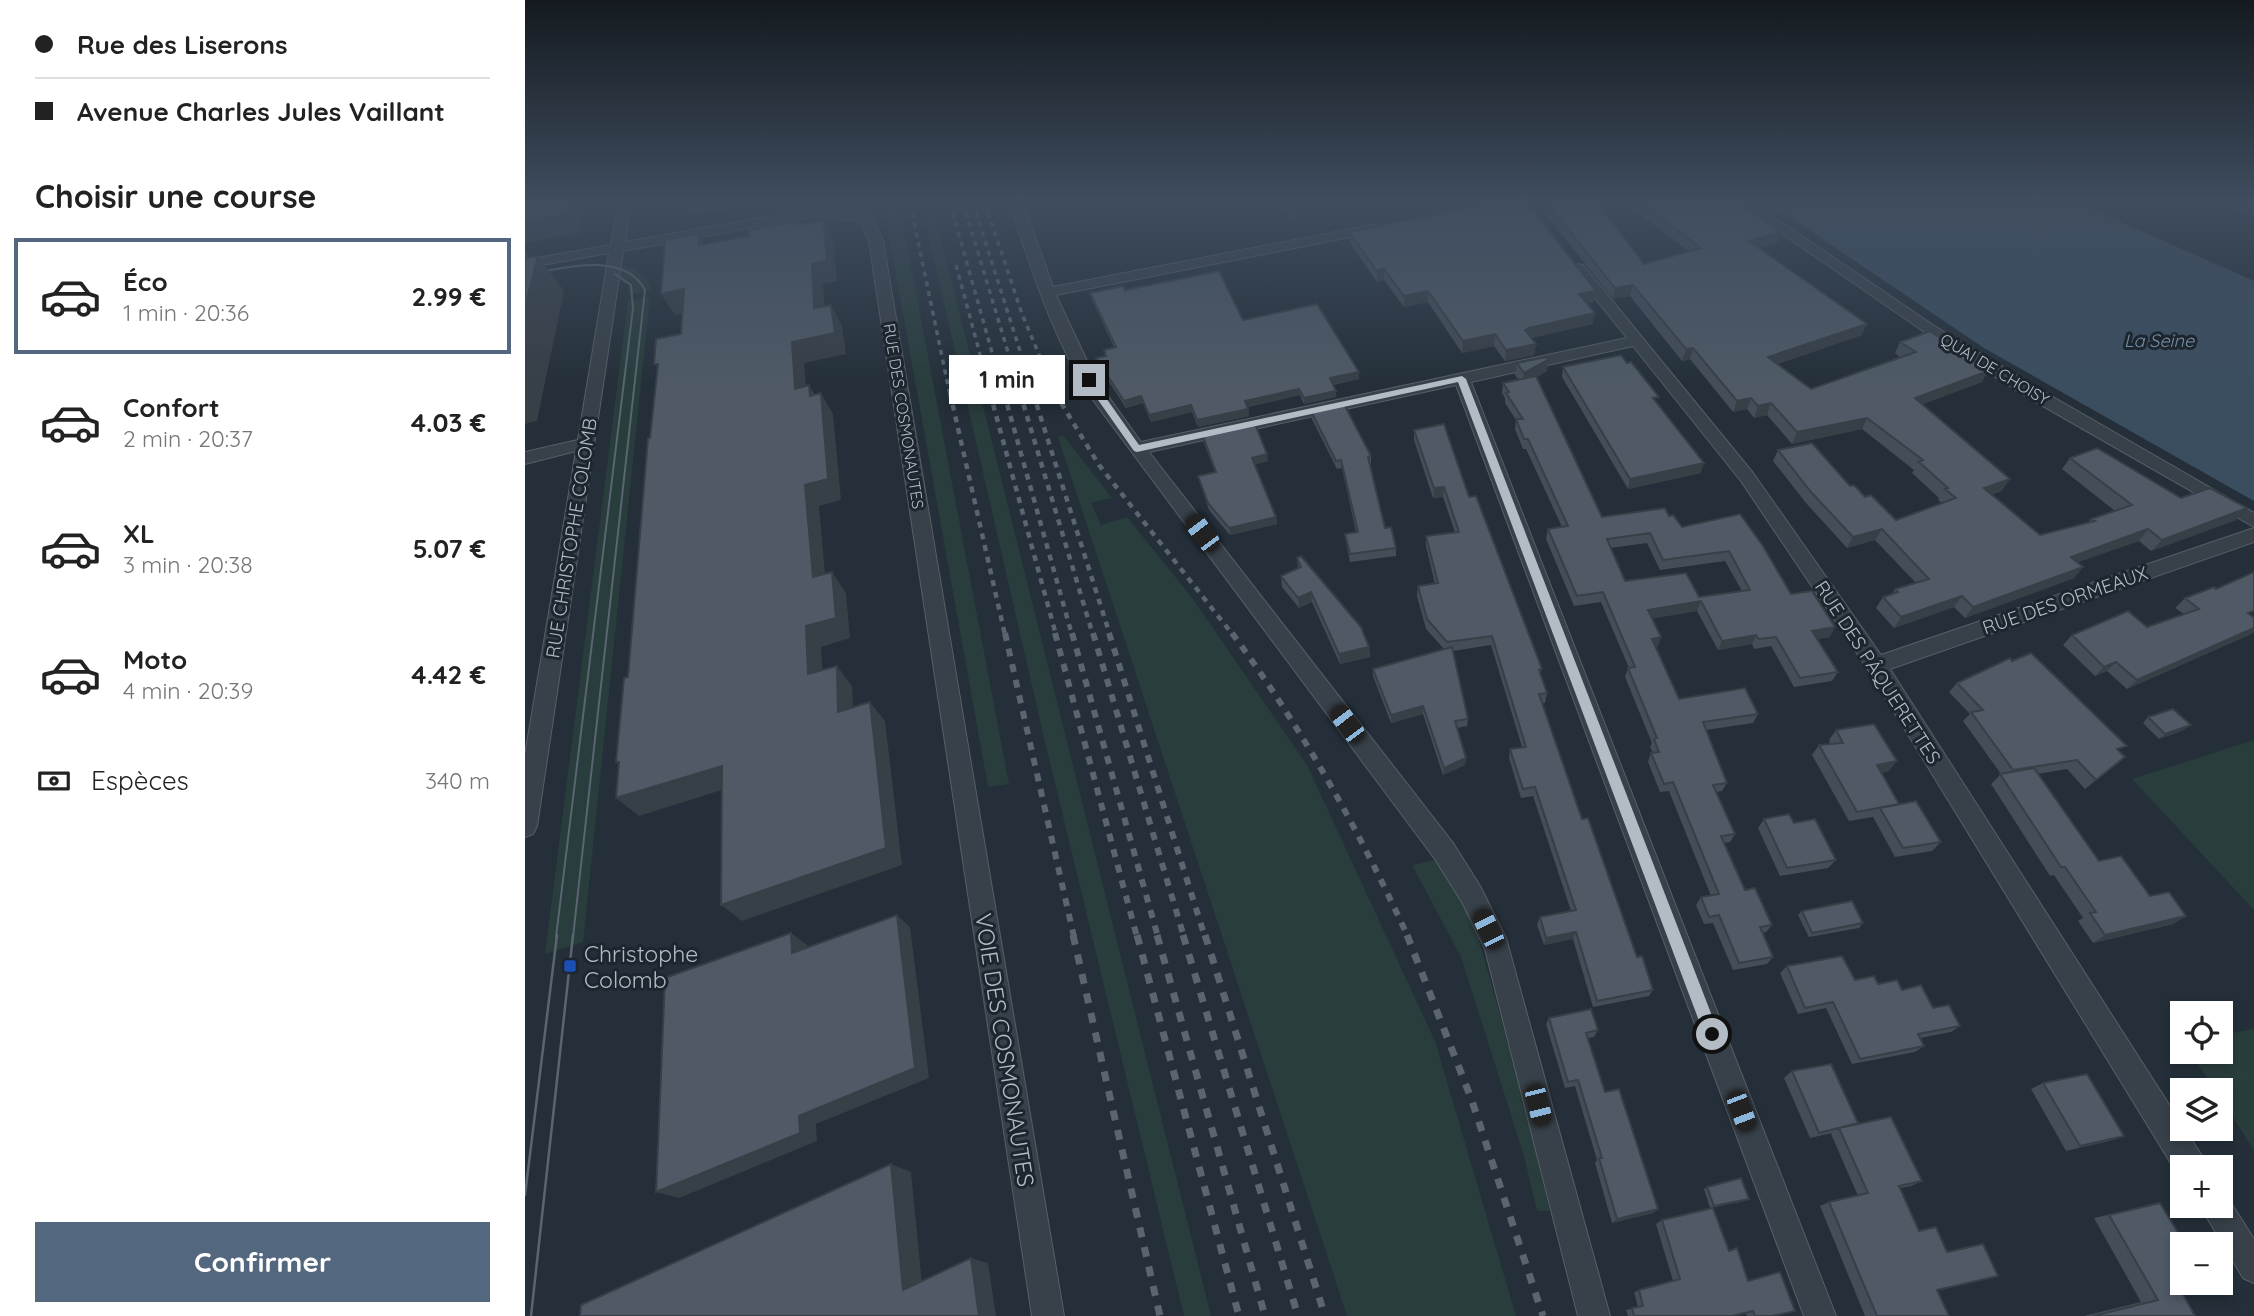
<!DOCTYPE html>
<html lang="fr">
<meta charset="utf-8">
<style>
:root{--surface:#fff;--page:#f2f2f2;--text:#222;--muted:#767676;--line:#e0e0e0;--accent:#53687e}
body{margin:0;font-family:Quicksand,sans-serif;background:var(--page);color:var(--text);height:100vh;display:flex;flex-direction:column;font-size:26px;white-space:nowrap}
*{box-sizing:border-box;margin:0}
p{font-size:23px;color:var(--muted)}
.icon{flex:none;width:38px;height:38px;fill:none;stroke:currentColor;stroke-width:2;stroke-linecap:round;stroke-linejoin:round}
.map{position:relative;flex:1;overflow:hidden}
.sheet{display:flex;flex-direction:column;background:var(--surface);width:525px}
.sheet>*{flex:none}
.guide{display:grid;align-content:center;height:154px;padding:0 35px;background:var(--surface)}
.tools{position:absolute;left:1645px;top:1001px;display:grid;gap:14px}
.tools a{display:grid;place-items:center;width:63px;height:63px;border-radius:0px;background:var(--surface);box-shadow:0 4px 10px #0003;font-size:35px}
.end{position:absolute;width:32px;height:32px;margin:-16px;border:9px solid #b3bcc5;background:#111;box-shadow:0 0 0 4px #111}
.from{border-radius:50%}
.bubble{position:absolute;height:49px;border-radius:0px;background:var(--surface);box-shadow:0 4px 10px #0003;font-size:23px;font-weight:800;line-height:49px;text-align:center}
.car{position:absolute;width:21px;height:42px;margin:-21px -10px;border-radius:9px;box-shadow:0 0 5px 2px #0007;background:linear-gradient(#222 24%,#8ab4d8 0 40%,#222 0 76%,#8ab4d8 0 86%,#222 0)}
.guide b{display:flex;align-items:center;gap:24px;height:66px;font-size:26px}
.guide b+b{border-top:2px solid var(--line)}
.guide i{width:18px;height:18px;background:var(--text)}
ul{padding:0;list-style:none}
li{display:flex;align-items:center;gap:21px;height:116px;margin:0 14px 10px;padding:0 21px;border:4px solid transparent;border-radius:0px}
li div{flex:1}
li b{display:block;font-size:26px}
li em{font-style:normal;font-weight:800}
li.selected{border-color:var(--accent)}
li>.icon{width:63px;height:63px;stroke-width:1.5}
h2{padding:0 35px;font-size:32px;line-height:84px}
.pay{display:flex;align-items:center;gap:18px;height:77px;padding:0 35px;font-size:26px}
.pay p{margin-inline-start:auto}
.primary-button{display:flex;gap:14px;margin-top:auto;padding:14px 35px}
.primary-button a{flex:1;height:80px;border-radius:0px;background:var(--accent);color:#fff;font-size:28px;font-weight:800;line-height:80px;text-align:center}
main{display:flex;flex:1;min-height:0}
.map>svg:first-child{display:block}
</style>
<main>
<section class="sheet">
<div class="guide">
<b><i class="from"></i>Rue des Liserons</b>
<b><i></i>Avenue Charles Jules Vaillant</b>
</div>
<h2>Choisir une course</h2>
<ul>
<li class="selected"><svg class="icon" aria-label="car" viewBox="0 0 24 24"><path d="M5 17H2v-5l4-1 3-4h7l3 4 3 1v5h-3M9 17h6M6 11h13"/><circle cx="7" cy="17" r="2"/><circle cx="17" cy="17" r="2"/></svg><div><b>Éco</b><p>1 min · 20:36</p></div><em>2.99 €</em></li>
<li><svg class="icon" aria-label="car" viewBox="0 0 24 24"><path d="M5 17H2v-5l4-1 3-4h7l3 4 3 1v5h-3M9 17h6M6 11h13"/><circle cx="7" cy="17" r="2"/><circle cx="17" cy="17" r="2"/></svg><div><b>Confort</b><p>2 min · 20:37</p></div><em>4.03 €</em></li>
<li><svg class="icon" aria-label="car" viewBox="0 0 24 24"><path d="M5 17H2v-5l4-1 3-4h7l3 4 3 1v5h-3M9 17h6M6 11h13"/><circle cx="7" cy="17" r="2"/><circle cx="17" cy="17" r="2"/></svg><div><b>XL</b><p>3 min · 20:38</p></div><em>5.07 €</em></li>
<li><svg class="icon" aria-label="car" viewBox="0 0 24 24"><path d="M5 17H2v-5l4-1 3-4h7l3 4 3 1v5h-3M9 17h6M6 11h13"/><circle cx="7" cy="17" r="2"/><circle cx="17" cy="17" r="2"/></svg><div><b>Moto</b><p>4 min · 20:39</p></div><em>4.42 €</em></li>
</ul>
<div class="pay"><svg class="icon" aria-label="cash" viewBox="0 0 24 24"><path d="M3 7h18v10H3z"/><circle cx="12" cy="12" r="2"/></svg>Espèces<p>340 m</p></div>
<div class="primary-button"><a>Confirmer</a></div>
</section>
<div class="map">
<svg width="1729" height="1316" viewBox="0 0 1729 1316">
<rect width="100%" height="100%" fill="#242f39"/>
<path fill="#293d3c" d="M374,203L484,784L463,787L361,219L353,210L343,207Z
M396,203H407L686,1316H659L520,742Z
M98,265C113,270 123,274 126,290L104,295L103,285L95,279Z
M125,297L58,942L20,954L103,301Z
M538,435L587,498L566,503L576,525L602,517L668,599L782,765L910,1041L991,1316H822L533,437Z
M1729,740V910L1607,779Z
M915,859L947,915L998,1097L1025,1211H1012L999,1156L936,957L887,865Z
M1729,1029V1150L1696,1099V1090H1690L1665,1052H1696V1035Z"/>
<path fill="#3b4e60" d="M1244,203H1553L1729,281V501L1459,348Z"/>
<g fill="none" stroke-linecap="round" stroke-linejoin="round">
<defs>
<path id="service" d="M760,203L768,215
M1707,203L1729,211"/>
<path id="minor" d="M93,203H106L100,242L292,208L325,210L346,215L358,241L539,1316H507L344,241L335,221L292,216L98,251L12,826L8,834L0,837V755L51,451L0,464V452L53,440L84,253L0,268V260L86,245Z
M484,203H498L528,287L851,224L858,228L851,232L531,295L570,378L616,442L1102,338L1046,268L1053,264L1058,265L1228,473L1356,655L1729,528V542L1365,669L1677,1156L1681,1167H1657L1655,1178L1344,671L1216,481L1108,346L946,382L1311,1316H1279L931,385L624,452L928,843L955,886L981,938L1085,1316H1053L960,949L937,902L910,859L565,396C527,337 507,269 484,203Z
M1213,203H1228L1411,327L1509,386L1729,513V527L1497,394L1401,333Z
M1696,1193L1701,1195L1729,1239V1283L1718,1278L1675,1206H1696Z"/>
</defs>
<use href="#service" stroke="#565f67" stroke-width="8"/>
<use href="#minor" stroke="#565f67" stroke-width="2"/>
<use href="#service" stroke="#384149" stroke-width="7"/>
<use href="#minor" fill="#384149" fill-rule="evenodd"/>
<path stroke="#5a6570" stroke-width="2" d="M0,275C36,268 99,250 120,290L48,937
M31,937L108,308L106,285L90,274"/>
<path stroke="#5a6570" stroke-width="2.5" d="M0,1195L32,935
M6,1316L48,935"/>
<path stroke="#5a6570" stroke-width="3.5" stroke-dasharray="5 5" stroke-linecap="butt" d="M385,203L425,395
M425,203L479,395
M438,203L496,395
M448,203L509,395
M460,203L497,314L531,395
M431,265L466,395"/>
<path stroke="#5a6570" stroke-width="4.5" stroke-dasharray="6 6" stroke-linecap="butt" d="M425,393L480,635
M465,393L531,635
M479,393L547,635
M495,393L568,635
M508,393L585,635
M530,393L574,465L708,635"/>
<path stroke="#5a6570" stroke-width="6" stroke-dasharray="8 8" stroke-linecap="butt" d="M480,633L549,937
M530,633L612,937
M547,633L633,937
M568,633L659,937
M584,633L680,937
M707,633C777,728 834,830 883,937"/>
<path stroke="#5a6570" stroke-width="7" stroke-dasharray="10 10" stroke-linecap="butt" d="M548,935L635,1316
M612,935L714,1316
M632,935L740,1316
M658,935L773,1316
M680,935L800,1316
M882,935L946,1098L1018,1316"/>
</g>
<path fill="#444d58" fill-rule="evenodd" d="M907,203H951L913,210Z
M1012,203H1073L1119,264L1164,251L1100,203H1214L1256,232L1252,243L1234,248L1337,335L1252,364L1286,389L1376,358L1370,353L1375,342L1457,382L1398,404L1477,491L1466,495L1515,535L1563,523L1566,519L1590,511L1537,469L1545,458L1656,498L1711,520L1626,551L1614,541L1552,562L1558,567L1549,578L1440,618L1429,607L1369,628L1351,608L1358,597L1367,594L1370,589L1391,583L1350,540L1322,548L1281,503L1248,461L1253,450L1325,486L1371,520L1417,503L1413,500L1414,498L1387,473L1389,470L1337,429L1267,444L1242,415L1229,418L1222,409L1208,412L1165,359L1157,361L1105,296L1088,299Z
M824,232L1069,302L1062,303L1068,324L1006,338L1011,344L1009,355L980,361L969,346L937,353L903,302L879,307L859,280L852,282L825,243Z
M600,290L718,320L834,372V379L808,385L811,391V397L779,404L775,395L723,407L724,416L673,427L667,412L626,422L618,403L601,408L573,365L571,358L580,356L579,350L589,347L567,300L565,293Z
M1023,360L1022,371L1012,377L1077,517L1144,516L1157,527L1215,514L1266,594L1305,637L1292,639L1313,672L1307,681L1269,687L1246,646L1229,649L1227,644L1193,650L1172,611L1127,618L1133,647H1130L1154,699L1233,714L1228,723L1181,730L1202,783L1197,791L1191,792L1210,834L1205,842L1199,843L1220,890L1247,925L1241,932L1237,933L1248,957L1242,964L1208,970L1188,923L1179,924L1171,905L1176,897L1186,896L1144,791L1135,792L1123,762L1126,753H1128L1125,747L1127,743L1100,677L1103,668H1104L1076,602L1049,606L1021,539L1023,529L1037,527L1001,449H998L990,429L991,420L980,403V398L977,393L978,383L994,380L990,375L992,363ZM1122,543L1135,570L1200,561L1217,591L1174,597L1100,581L1085,548Z
M1038,367L1132,403L1176,473L1103,489L1037,377Z
M786,411L846,456V465H844L860,528L871,548V556L825,562L821,542L820,534L831,532L817,468L812,469L787,419Z
M889,430L944,497L1017,669L1015,674L1022,693L1020,703H1017L1057,819L1112,957L1128,990L1124,996L1068,1007L1048,939L1019,945L1012,925L1015,917L1046,911L1008,796L996,798L984,758L985,749L997,747L966,645L928,651L943,719L942,726L932,728L941,758L940,765L918,775L898,714L866,723L848,676V669L919,649L901,629L892,596L893,586L910,584L901,546V536L930,532L918,497L908,498L889,440Z
M678,436L743,461L730,464L751,517L752,524L705,535L684,510L673,476L690,472L679,443Z
M772,558L844,647L845,657L815,664L787,602L774,608L757,587L756,576L773,568Z
M1660,598L1727,617L1729,631L1726,634L1602,689L1582,671L1570,676L1538,645L1547,635L1622,627L1659,614L1650,608Z
M1432,683L1595,752L1600,757L1560,789L1542,769L1512,774L1574,861L1625,896L1661,916L1648,924L1568,943L1553,921L1558,918L1529,875L1525,876L1466,784L1476,774L1438,721L1445,714L1424,692Z
M1623,717L1659,730L1634,739L1618,723Z
M1311,730L1364,771L1356,773L1374,804L1416,842L1407,851L1370,857L1348,817L1324,821L1287,755L1294,745L1305,744L1304,740Z
M1239,819L1269,823L1311,860L1303,868L1255,876L1233,828Z
M1277,911L1338,923L1334,928L1284,937L1273,915Z
M1262,966L1330,980L1353,984L1377,990L1435,1026L1426,1032L1395,1038L1399,1046L1390,1052L1327,1064L1301,1008L1273,1014L1255,973Z
M1024,1018L1073,1030L1069,1037L1063,1038L1080,1092L1133,1209L1128,1213L1087,1223L1070,1163L1072,1160L1050,1086L1040,1088L1021,1024Z
M1267,1071L1397,1181L1386,1186L1375,1188L1412,1290L1424,1316H1340L1295,1206L1304,1202L1333,1196L1306,1134L1307,1133L1285,1138L1259,1078Z
M1518,1083L1599,1136L1584,1141L1541,1151L1506,1089Z
M1182,1187L1224,1199L1220,1201L1185,1208L1179,1189Z
M1635,1203L1658,1294L1670,1316H1559L1616,1302L1569,1218Z
M1137,1220L1204,1251L1247,1316H1222L1220,1313L1207,1316H1103L1101,1310L1113,1307L1109,1292L1148,1281L1131,1224Z"/>
<path fill="#373f47" d="M43,203H60L54,233L0,243V221Z
M154,203H240L161,215Z
M914,203H951L913,210Z
M298,220L308,240L312,281L298,284L301,329L289,308L287,264Z
M1256,232L1252,243L1220,252L1224,241Z
M173,234L186,254L174,245Z
M0,251L10,265L13,256L39,291L12,421L0,424Z
M859,269V280L852,282V271Z
M1108,285L1105,296L1088,299L1090,288Z
M159,289L173,310L150,315L136,294Z
M903,291V302L879,307V296Z
M1071,291L1069,302L1052,305L1054,294Z
M306,305L317,326L321,354L279,363L283,410L270,389L267,342Z
M1070,313L1068,324L1002,339L1000,330L1004,328Z
M1342,324L1337,335L1239,368L1243,357Z
M970,334L969,346L937,353L938,341Z
M1011,344L1009,355L980,361L981,350Z
M1168,348L1165,359L1157,361L1161,349Z
M1023,360L1022,371L998,384L999,373Z
M1463,371L1457,382L1384,409L1390,398Z
M834,372V379L805,385V378Z
M284,385L297,407L285,396Z
M774,389L775,395L721,407L720,401Z
M811,391V397L779,404V398Z
M296,393L308,414L316,500L294,506L302,598L288,577L280,485Z
M616,396L618,403L601,408L599,401Z
M1226,398L1222,409L1208,412L1212,401Z
M1246,403L1242,415L1229,418L1233,406Z
M666,405L667,412L626,422L624,415Z
M723,409L724,416L673,427L672,420Z
M1342,418L1337,429L1267,444L1272,432Z
M742,454L743,461L729,465L727,458Z
M1179,463L1176,473L1103,489L1105,479Z
M1485,479L1477,491L1451,500L1459,488Z
M919,487L918,497L908,498L909,488Z
M1722,508L1711,520L1626,551L1637,540Z
M751,517L752,524L705,535L704,528Z
M1357,529L1350,540L1322,548L1328,537Z
M1623,529L1614,541L1537,568L1546,557Z
M1558,567L1549,578L1440,618L1448,607Z
M307,572L321,593L325,638L296,647L299,694L283,674L281,626Z
M786,592L787,602L774,608L773,598Z
M1437,596L1429,607L1369,628L1376,617Z
M1176,601L1172,611L1120,620L1123,610Z
M1310,627L1305,637L1282,640L1287,631Z
M1729,628V631L1726,634L1602,689L1612,680Z
M1231,635L1227,644L1193,650L1197,641Z
M1136,637L1133,647L1123,648L1127,639Z
M844,647L845,657L815,664L814,654Z
M1591,662L1582,671L1570,676L1579,667Z
M312,666L327,686L329,731L313,712Z
M345,702L360,721L377,865L217,921L196,905Z
M898,706V714L866,723V715Z
M1666,725L1659,730L1634,739L1640,734Z
M941,758L940,765L918,775L919,768Z
M1372,761L1364,771L1344,775L1352,765Z
M197,766L216,784L114,816L91,798Z
M372,915L385,927L404,1078L291,1124L292,1141L154,1198L131,1192L274,1116Z
M1661,916L1648,924L1568,943L1580,935Z
M1051,932L1048,939L1019,945L1021,938Z
M266,933L282,945L283,965L267,953Z
M366,1164L386,1172L398,1294L378,1290Z
M1133,1209L1128,1213L1087,1223L1092,1219Z
M446,1258L463,1263L471,1316H454Z"/>
<path fill="#4f5a66" stroke="#373f47" stroke-width="2" fill-rule="evenodd" d="M0,203H43L41,214L0,221Z
M965,203H1003L1071,291L1054,294L1070,313L1004,328L1000,330L1011,344L981,350L970,334L938,341L903,291L879,296L859,269L852,271L824,232Z
M1022,203H1073L1119,264L1176,248L1117,203H1214L1256,232L1224,241L1342,324L1243,357L1286,389L1391,352L1375,342L1405,331L1463,371L1390,398L1485,479L1459,488L1515,535L1570,521L1566,519L1607,505L1545,458L1572,448L1656,498L1685,488L1722,508L1637,540L1623,529L1546,557L1558,567L1448,607L1437,596L1376,617L1358,597L1373,592L1370,589L1404,579L1357,529L1328,537L1286,492L1253,450L1287,443L1325,486L1329,485L1340,497L1346,495L1371,520L1431,498L1420,489L1423,488L1394,462L1398,460L1342,418L1272,432L1246,403L1233,406L1226,398L1212,401L1168,348L1161,349L1108,285L1090,288Z
M298,220L302,261L287,264L289,308L306,305L310,333L267,342L270,389L284,385L285,396L296,393L303,479L280,485L288,577L307,572L311,618L281,626L283,674L312,666L313,712L345,702L361,848L196,905L197,766L91,798L94,762H91L99,678L103,677L123,438H125L133,364H129L131,339L156,334L159,289L136,294L140,240L173,234L174,245L224,236V230L273,221L274,225Z
M13,256L0,307V258Z
M694,271L718,320L792,304L834,372L805,378L811,391L779,398L774,389L720,401L723,409L672,420L666,405L624,415L616,396L599,401L571,358L581,356L579,350L591,347L565,293L598,286L600,290Z
M1096,355L1102,363L1106,362L1134,397L1128,398L1179,463L1105,479L1038,367Z
M1021,357L1023,360L999,373L992,363Z
M1011,376L1077,517L1140,508L1144,516L1148,515L1157,527L1215,514L1238,546L1266,594L1287,591L1310,627L1287,631L1313,672L1275,678L1251,637L1234,639L1231,635L1197,641L1176,601L1123,610L1136,637L1127,639L1154,699L1220,688L1233,714L1178,722L1202,783L1188,785L1210,834L1196,836L1220,890L1230,888L1247,925L1235,927L1248,957L1214,963L1194,915L1184,917L1176,897L1194,894L1148,782L1139,784L1126,753L1134,752L1129,739L1132,738L1103,668L1110,667L1078,592L1052,596L1023,529L1043,526L1003,439H999L991,419H998L981,393L984,392L978,383ZM1125,533L1138,560L1204,551L1225,590L1174,597L1161,573L1100,581L1082,539Z
M819,404L846,456L843,457L860,528L866,527L871,548L825,554L820,534L833,532L816,460L811,461L786,411Z
M730,424L742,454L727,458L751,517L704,528L683,503L673,476L691,472L678,436Z
M919,424L944,497L951,496L1017,669L1014,670L1022,693L1014,694L1057,819L1063,818L1112,957L1117,956L1128,990L1072,1001L1051,932L1021,938L1015,917L1051,910L1010,787L998,789L985,749L1001,747L967,636L922,642L902,619L893,586L913,583L901,536L934,532L919,487L909,488L889,430Z
M776,556L836,627L844,647L814,654L786,592L773,598L756,576L776,567L772,558Z
M1729,572V611L1723,613L1729,618V628L1612,680L1591,662L1579,667L1547,635L1603,611L1622,627L1674,609L1660,598L1689,587L1691,589Z
M927,647L943,719L930,721L941,758L919,768L898,706L866,715L848,669Z
M1506,653L1602,746L1592,749L1600,757L1571,780L1552,760L1488,770L1446,712L1458,710L1432,683L1485,658L1487,661Z
M1648,709L1666,725L1640,734L1623,717Z
M1349,724L1372,761L1352,765L1374,804L1332,812L1294,745L1318,743L1311,730Z
M1509,768L1574,861L1596,856L1625,896L1644,892L1661,916L1580,935L1565,913L1571,912L1540,867H1536L1475,774Z
M1391,801L1416,842L1378,848L1355,808Z
M1264,814L1269,823L1290,819L1311,860L1262,868L1239,819Z
M1327,901L1338,923L1287,933L1277,911Z
M372,915L390,1068L274,1116L275,1133L131,1192L140,978L266,933L267,953Z
M1317,956L1330,980L1349,976L1353,984L1372,980L1377,990L1396,985L1408,1008L1424,1005L1435,1026L1393,1034L1399,1046L1335,1059L1308,1002L1280,1008L1262,966Z
M1066,1009L1073,1030L1061,1033L1080,1092L1094,1089L1133,1209L1092,1219L1074,1158H1077L1053,1080L1043,1082L1024,1018Z
M1306,1064L1333,1123L1294,1133L1267,1071Z
M1562,1074L1599,1136L1555,1146L1518,1083Z
M1366,1117L1397,1181L1374,1186L1394,1231L1411,1227L1422,1252L1458,1244L1473,1276L1412,1290L1424,1316H1352L1304,1202L1343,1193L1314,1128Z
M366,1164L378,1290L446,1258L454,1316H55L56,1305Z
M1216,1178L1224,1199L1189,1206L1182,1187Z
M1635,1203L1660,1244H1657V1283H1672L1676,1290L1658,1294L1670,1316H1568L1633,1300L1584,1215Z
M1188,1208L1204,1251L1212,1248L1223,1281L1255,1272L1270,1311L1247,1316H1230L1228,1311L1207,1316H1109L1107,1308L1118,1306L1114,1290L1155,1279L1137,1220Z"/>
<linearGradient id="sky" x2="0" y2="1"><stop stop-color="#141a1f"/><stop offset="0.52" stop-color="#3f4d5f"/><stop offset="1" stop-color="#3f4d5f" stop-opacity="0"/></linearGradient>
<rect width="1729" height="387" fill="url(#sky)"/>
<path fill="#b3bcc5" d="M937,376L941,379L1194,1034L1192,1039L1187,1041L1182,1039L1179,1034L933,382L612,452L609,451L559,380L567,378L614,445Z"/>
<rect fill="#1a4fb4" stroke="#1d262e" stroke-width="2.5" x="38" y="959" width="14" height="14" rx="3.5"/>
<g text-anchor="middle" dominant-baseline="central" stroke-width="6" stroke-linejoin="round" paint-order="stroke">
<g font-size="16" fill="#b3bcc5" stroke="#1d262e">
<text transform="translate(1470 369) rotate(31)">QUAI DE CHOISY</text>
<text transform="translate(379 416) rotate(81)">RUE DES COSMONAUTES</text>
</g>
<g font-size="18" font-style="italic" fill="#768fa6" stroke="#1d262e">
<text x="1634" y="340">La Seine</text>
</g>
<g font-size="19" fill="#b3bcc5" stroke="#1d262e">
<text transform="translate(46 538) rotate(-81)">RUE CHRISTOPHE COLOMB</text>
<text transform="translate(1540 600) rotate(-19)">RUE DES ORMEAUX</text>
<text transform="translate(1353 672) rotate(57)">RUE DES PÂQUERETTES</text>
</g>
<g font-size="23" fill="#b3bcc5" stroke="#1d262e" text-anchor="start">
<text x="59" y="953">Christophe<tspan x="59" dy="26">Colomb</tspan></text>
</g>
<g font-size="23" fill="#b3bcc5" stroke="#1d262e">
<text transform="translate(480 1050) rotate(81)">VOIE DES COSMONAUTES</text>
</g>
</g>
</svg>
<div class="tools">
<a><svg class="icon" aria-label="locate" viewBox="0 0 24 24"><circle cx="12" cy="12" r="6"/><path d="M12 2v4M12 18v4M2 12h4M18 12h4"/></svg></a>
<a><svg class="icon" aria-label="layers" viewBox="0 0 24 24"><path d="M12 4l9 5-9 5-9-5zM3 14l9 5 9-5"/></svg></a>
<a>+</a>
<a>−</a>
</div>
<i class="end from" style="left:1187px;top:1034px"></i>
<i class="end" style="left:564px;top:380px"></i>
<div class="bubble" style="left:424px;top:355px;width:116px">1 min</div>
<i class="car" style="left:677px;top:533px;rotate:323deg"></i>
<i class="car" style="left:822px;top:724px;rotate:323deg"></i>
<i class="car" style="left:963px;top:929px;rotate:334deg"></i>
<i class="car" style="left:1013px;top:1105px;rotate:166deg"></i>
<i class="car" style="left:1216px;top:1111px;rotate:159deg"></i>
</div>
</main>
